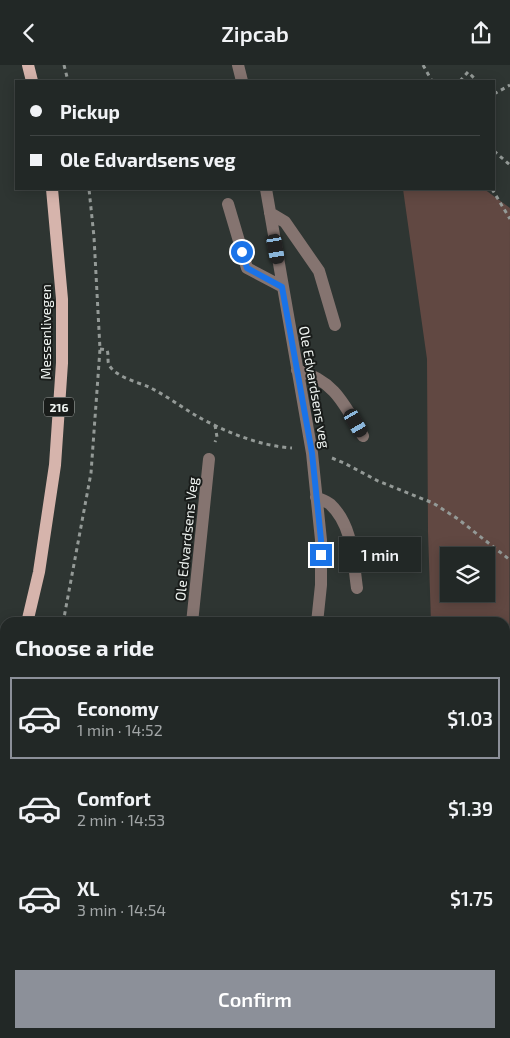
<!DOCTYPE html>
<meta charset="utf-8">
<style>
:root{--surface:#222826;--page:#2e3432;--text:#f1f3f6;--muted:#a2a6a7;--line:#3f4443;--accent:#8c9099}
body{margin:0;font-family:"Exo 2",sans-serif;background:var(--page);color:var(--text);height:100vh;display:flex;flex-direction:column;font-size:19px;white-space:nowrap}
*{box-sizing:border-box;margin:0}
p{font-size:16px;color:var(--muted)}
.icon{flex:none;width:28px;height:28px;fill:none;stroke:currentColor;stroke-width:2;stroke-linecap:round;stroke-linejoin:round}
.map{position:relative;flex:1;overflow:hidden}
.panel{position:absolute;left:0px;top:552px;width:510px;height:421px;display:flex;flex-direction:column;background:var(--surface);border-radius:15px 15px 0 0;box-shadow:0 2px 12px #0003,0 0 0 1px var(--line)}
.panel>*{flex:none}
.guide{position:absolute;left:15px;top:15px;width:480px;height:110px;border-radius:0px;box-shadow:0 2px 12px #0003,0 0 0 1px var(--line);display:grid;align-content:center;height:110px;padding:0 15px;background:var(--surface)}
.tools{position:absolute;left:440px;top:482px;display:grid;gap:10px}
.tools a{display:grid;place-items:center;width:55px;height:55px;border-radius:0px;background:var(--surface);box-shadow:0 2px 12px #0003,0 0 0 1px var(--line);font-size:25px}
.end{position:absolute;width:22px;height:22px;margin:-11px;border:6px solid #1a73e8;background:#fff;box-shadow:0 0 0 2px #fff}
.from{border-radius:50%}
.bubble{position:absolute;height:35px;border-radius:0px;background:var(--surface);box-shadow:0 2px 12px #0003,0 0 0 1px var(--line);font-size:16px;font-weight:600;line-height:35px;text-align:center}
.car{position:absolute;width:15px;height:30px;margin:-15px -8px;border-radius:6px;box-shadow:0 0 4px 1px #0007;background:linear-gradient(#222 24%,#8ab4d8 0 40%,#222 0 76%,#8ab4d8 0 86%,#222 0)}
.guide b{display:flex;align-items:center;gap:18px;height:48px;font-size:19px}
.guide b+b{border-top:1px solid var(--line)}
.guide i{width:12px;height:12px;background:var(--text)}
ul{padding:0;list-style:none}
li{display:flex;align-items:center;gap:15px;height:82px;margin:0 10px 8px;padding:0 5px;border:2px solid transparent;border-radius:0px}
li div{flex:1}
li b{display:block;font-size:19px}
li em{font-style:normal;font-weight:600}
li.current{border-color:var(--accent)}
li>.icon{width:45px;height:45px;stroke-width:1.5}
h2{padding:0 15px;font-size:22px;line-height:60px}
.primary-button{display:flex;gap:10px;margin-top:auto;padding:10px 15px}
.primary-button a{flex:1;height:58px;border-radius:0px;background:var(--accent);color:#fff;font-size:20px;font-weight:600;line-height:58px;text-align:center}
header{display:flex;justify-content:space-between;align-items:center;height:65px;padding:0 15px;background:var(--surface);font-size:22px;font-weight:600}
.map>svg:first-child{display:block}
</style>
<header><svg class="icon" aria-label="back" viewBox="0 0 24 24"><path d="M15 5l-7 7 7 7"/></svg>Zipcab<svg class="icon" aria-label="share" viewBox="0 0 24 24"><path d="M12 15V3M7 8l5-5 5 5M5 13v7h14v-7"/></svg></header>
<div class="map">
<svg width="510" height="973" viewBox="0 0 510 973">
<rect width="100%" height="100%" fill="#2e3532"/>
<path fill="#614842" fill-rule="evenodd" d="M403,124H484L510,143L509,973H329L330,969H505V558L431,557L428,467L427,294ZM449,491H486V529H449Z"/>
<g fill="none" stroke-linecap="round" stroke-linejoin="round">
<path stroke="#949a97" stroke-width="3" stroke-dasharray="4 4" stroke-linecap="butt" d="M64,0L68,16
M423,0L432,16
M460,16L468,7L477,16
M494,29L510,20
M494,86L510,100
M492,124L510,154
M100,284L107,285C109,290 107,296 109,300C116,312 137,317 149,322C165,330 180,341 195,350C223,366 259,381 292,383
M215,360L217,372L215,377
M332,393L344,398L378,416L433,438L458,454L510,495
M63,558L91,408L100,284L94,172L89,124
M505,882L510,859
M498,969V973
M444,973L446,969"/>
<path stroke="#857470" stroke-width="12" d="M238,0L242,16
M266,124L312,388L321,475V520L317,558
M228,139L247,203L283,222
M270,148L285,157L319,206L335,260
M297,305C335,316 344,339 363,371
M316,432C320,434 326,436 330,439C353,460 353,495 357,523
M192,558L209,394
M66,969V973
M213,973L214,969"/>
<path stroke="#d6b4ac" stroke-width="12" d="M28,0L32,16
M27,558L39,507L55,400L62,298V234L52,124
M0,660L5,644"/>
</g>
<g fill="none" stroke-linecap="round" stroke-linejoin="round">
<path stroke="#1a73e8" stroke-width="6" d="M242,187L247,203L282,222L312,388L321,475V490"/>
</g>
<g text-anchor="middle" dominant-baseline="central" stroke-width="4" stroke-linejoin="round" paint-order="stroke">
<rect fill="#191c1a" stroke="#afb3b0" stroke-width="1" x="44" y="332.5" width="30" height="19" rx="4"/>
<g font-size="12" font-weight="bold" fill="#eff4f1">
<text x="59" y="342">216</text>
</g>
<g font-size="14" fill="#eff4f1" stroke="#191c1a">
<text transform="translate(45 267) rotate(-90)">Messenlivegen</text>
<text transform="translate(315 322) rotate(80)">Ole Edvardsens veg</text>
<text transform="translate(186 474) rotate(-84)">Ole Edvardsens Veg</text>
</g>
</g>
</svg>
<div class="tools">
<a><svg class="icon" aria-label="layers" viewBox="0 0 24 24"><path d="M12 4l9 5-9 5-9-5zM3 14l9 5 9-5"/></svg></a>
</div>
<i class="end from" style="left:242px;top:187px"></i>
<i class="end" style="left:321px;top:490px"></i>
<div class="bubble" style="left:339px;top:472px;width:82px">1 min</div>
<i class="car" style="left:276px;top:184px;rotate:170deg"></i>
<i class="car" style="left:356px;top:358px;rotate:150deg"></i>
<div class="guide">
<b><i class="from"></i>Pickup</b>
<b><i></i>Ole Edvardsens veg</b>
</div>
<section class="panel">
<h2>Choose a ride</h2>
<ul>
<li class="current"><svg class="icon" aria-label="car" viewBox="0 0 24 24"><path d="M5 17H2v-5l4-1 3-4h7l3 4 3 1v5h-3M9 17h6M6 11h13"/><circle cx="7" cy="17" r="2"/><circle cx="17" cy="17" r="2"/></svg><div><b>Economy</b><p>1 min · 14:52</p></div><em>$1.03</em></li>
<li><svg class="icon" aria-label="car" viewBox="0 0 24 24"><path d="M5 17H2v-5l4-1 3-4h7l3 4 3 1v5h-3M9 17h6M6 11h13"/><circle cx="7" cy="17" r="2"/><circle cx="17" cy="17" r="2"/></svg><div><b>Comfort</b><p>2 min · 14:53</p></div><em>$1.39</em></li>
<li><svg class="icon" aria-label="car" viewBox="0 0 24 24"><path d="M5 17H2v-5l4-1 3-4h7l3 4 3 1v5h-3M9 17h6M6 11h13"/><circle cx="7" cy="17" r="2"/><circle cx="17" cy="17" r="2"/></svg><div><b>XL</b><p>3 min · 14:54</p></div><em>$1.75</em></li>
</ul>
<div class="primary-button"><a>Confirm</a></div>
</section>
</div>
